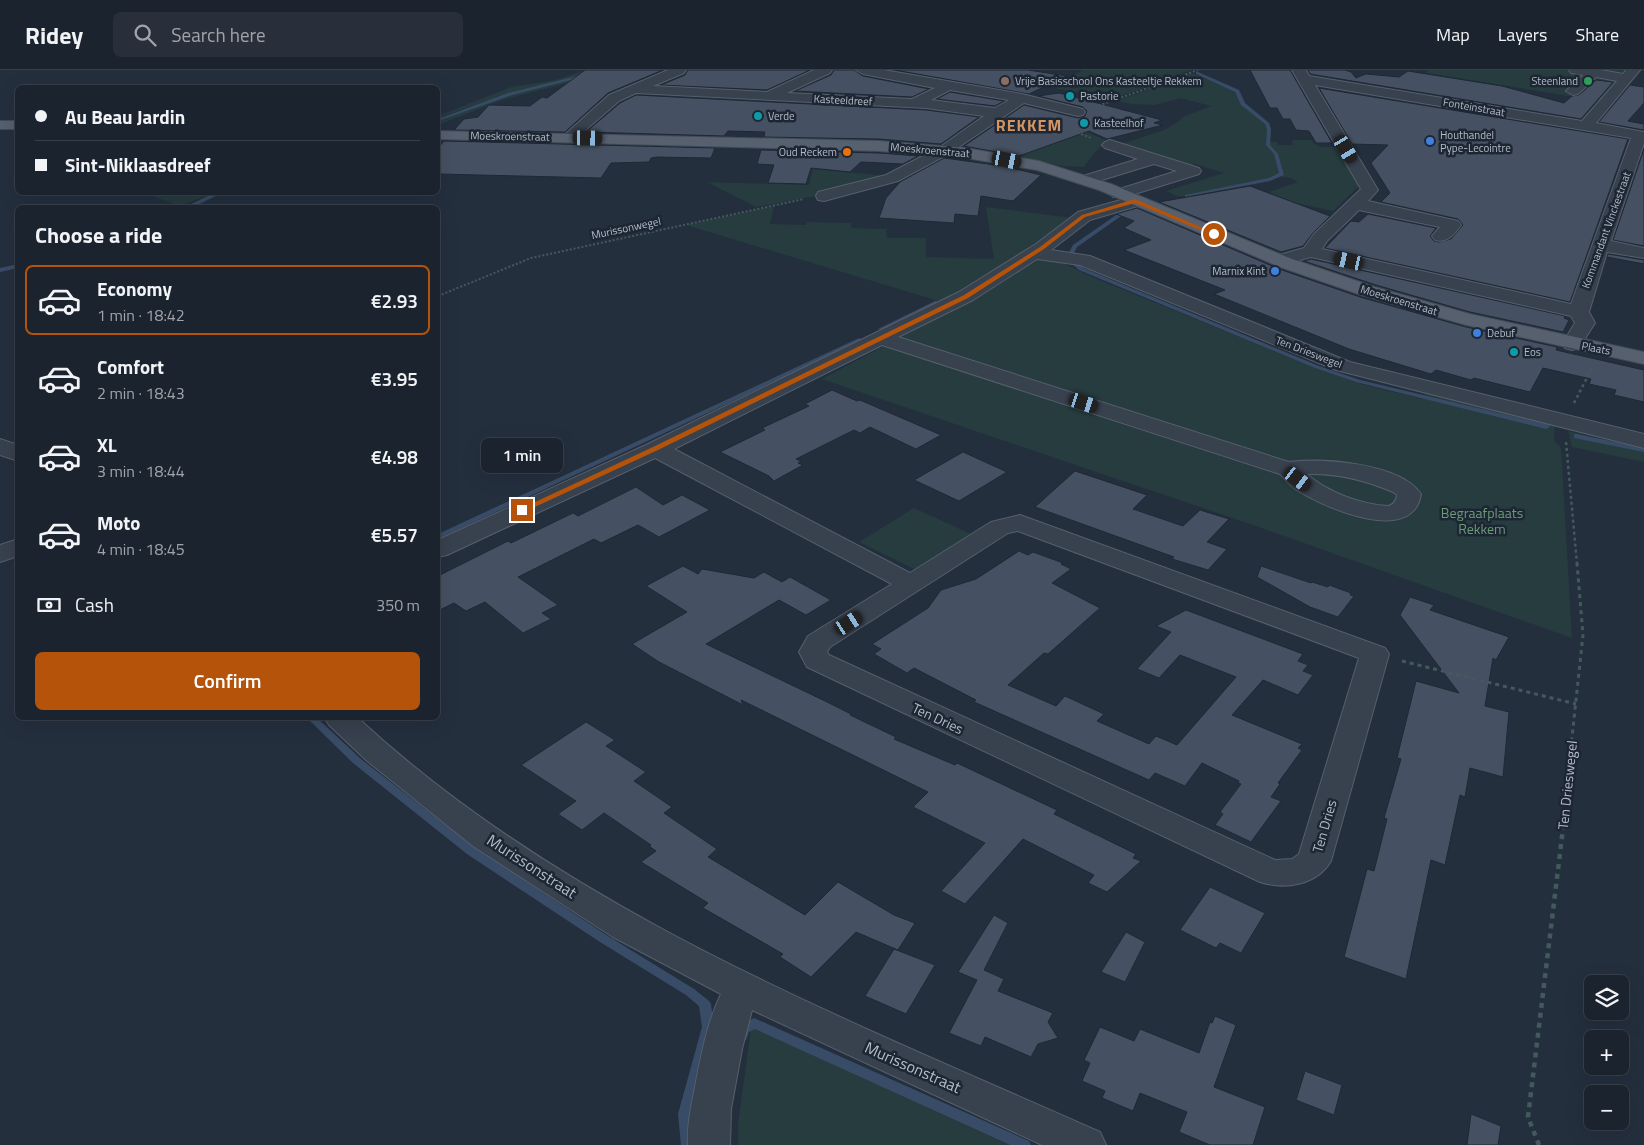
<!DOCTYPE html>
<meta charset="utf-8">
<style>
:root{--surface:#1b232e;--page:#282f3a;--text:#f1f3f6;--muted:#a0a4aa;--line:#39404a;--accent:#b45309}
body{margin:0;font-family:"Titillium Web",sans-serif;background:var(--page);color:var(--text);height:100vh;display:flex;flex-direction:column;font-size:19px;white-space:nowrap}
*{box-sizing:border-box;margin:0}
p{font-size:16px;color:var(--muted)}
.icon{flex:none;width:28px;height:28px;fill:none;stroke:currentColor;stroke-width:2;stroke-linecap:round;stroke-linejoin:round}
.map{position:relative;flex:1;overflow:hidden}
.side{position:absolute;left:15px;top:135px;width:425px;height:515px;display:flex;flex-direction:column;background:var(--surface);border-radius:8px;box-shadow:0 5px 20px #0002,0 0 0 1px var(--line)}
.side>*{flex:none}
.banner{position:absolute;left:15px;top:15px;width:425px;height:110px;border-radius:8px;box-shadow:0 5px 20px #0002,0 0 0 1px var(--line);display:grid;align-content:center;height:110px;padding:0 20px;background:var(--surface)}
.fabs{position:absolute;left:1584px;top:905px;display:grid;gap:10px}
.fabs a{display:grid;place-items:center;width:45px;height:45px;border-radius:8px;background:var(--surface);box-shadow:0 5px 20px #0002,0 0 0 1px var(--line);font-size:25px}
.end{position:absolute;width:22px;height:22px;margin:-11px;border:6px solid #b45309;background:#fff;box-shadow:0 0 0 2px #fff}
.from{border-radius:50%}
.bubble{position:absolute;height:35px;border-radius:8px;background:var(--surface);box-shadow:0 5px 20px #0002,0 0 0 1px var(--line);font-size:16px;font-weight:600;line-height:35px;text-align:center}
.car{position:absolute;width:15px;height:30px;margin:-15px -8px;border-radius:6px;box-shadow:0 0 4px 1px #0007;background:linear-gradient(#222 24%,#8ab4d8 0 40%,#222 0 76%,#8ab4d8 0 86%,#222 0)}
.banner b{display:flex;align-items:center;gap:18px;height:48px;font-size:19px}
.banner b+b{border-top:1px solid var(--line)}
.banner i{width:12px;height:12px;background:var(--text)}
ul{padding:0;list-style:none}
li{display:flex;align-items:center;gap:15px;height:70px;margin:0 10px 8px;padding:0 10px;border:2px solid transparent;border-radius:8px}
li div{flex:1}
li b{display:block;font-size:19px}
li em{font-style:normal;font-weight:600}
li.on{border-color:var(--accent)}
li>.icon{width:45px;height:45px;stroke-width:1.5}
h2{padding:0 20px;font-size:22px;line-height:60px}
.pay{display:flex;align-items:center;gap:12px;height:55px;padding:0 20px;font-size:19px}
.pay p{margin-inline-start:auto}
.cta{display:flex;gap:10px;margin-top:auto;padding:10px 20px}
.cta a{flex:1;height:58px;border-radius:8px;background:var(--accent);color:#fff;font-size:20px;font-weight:600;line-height:58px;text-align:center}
header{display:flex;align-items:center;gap:30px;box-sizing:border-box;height:70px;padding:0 25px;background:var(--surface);border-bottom:1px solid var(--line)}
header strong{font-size:24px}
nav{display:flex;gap:28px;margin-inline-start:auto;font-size:18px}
.search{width:350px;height:45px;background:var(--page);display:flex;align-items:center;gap:12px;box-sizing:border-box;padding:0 18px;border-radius:8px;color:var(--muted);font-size:19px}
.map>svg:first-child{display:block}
</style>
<header>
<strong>Ridey</strong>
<div class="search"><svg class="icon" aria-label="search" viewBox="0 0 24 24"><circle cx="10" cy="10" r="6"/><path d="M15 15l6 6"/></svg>Search here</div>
<nav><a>Map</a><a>Layers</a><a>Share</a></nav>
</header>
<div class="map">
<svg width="1644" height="1075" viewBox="0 0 1644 1075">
<rect width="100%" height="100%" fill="#242f3e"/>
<path fill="#263c3f" d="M586,0L577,7L509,23L438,48V46L511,17L556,10Z
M1083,0H1191L1113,29L1049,17Z
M1424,0H1627L1601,31L1426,3L1428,1Z
M1192,3L1233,20L1242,34L1261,49L1268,58L1266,71L1277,72V75H1293L1292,70H1312L1313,73L1321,77H1337L1359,116L1333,141L1291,132L1269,122L1298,112L1291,108L1280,107L1187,126H1177L1166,121L1224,103L1195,94L1186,96L1118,75L1164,60L1179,51L1183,47L1211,36L1181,28L1155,35L1132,34L1117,31Z
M579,7L571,12L501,30L438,55V51L507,26Z
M1061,50L1107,71L1094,83L1084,97L1062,96L1012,85V83Z
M813,99L888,106L816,126L756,137L707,112L809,115Z
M145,123H215L179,136Z
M774,136L770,154L806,155L807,152L851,153V158L886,159L887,168H926V187L994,189L986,137L1072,148L986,208L942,232L686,155Z
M1038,189H1060L1067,195L1092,207L1318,299L1365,315L1422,329L1425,322L1555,352L1554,371L1561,378L1572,568L1253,455L822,309L959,236Z
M1568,361L1644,379V392L1572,377Z
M914,438L973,465L918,501L859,472Z
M754,957L766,963L1009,1075H738V1054L751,958Z"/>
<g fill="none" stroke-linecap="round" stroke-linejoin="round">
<path fill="#394c67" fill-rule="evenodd" d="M592,0H598L579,8L512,25L438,51V49L508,23L577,6Z
M1196,2H1198L1239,20L1245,33L1269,53L1271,59L1270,75L1278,84L1284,105L1270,111L1185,127V125L1269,108L1279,103L1274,84L1266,75L1267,59L1265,54L1241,35L1235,22L1196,4Z
M216,122H224L191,138H183Z
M1119,143L1124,144L1077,177L1073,185H1069L1068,184L1073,175Z
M1073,190L1083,198L1319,296L1360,310L1549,355L1550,357L1546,359L1356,312L1315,298L1079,200L1070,192Z
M18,194V198L0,202V198Z
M935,231L940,232L883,260L878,259Z
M859,268L862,270L861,271L438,469V464Z
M1574,364H1577L1644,378V382L1574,368Z
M307,648H317L361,689L475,778L608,866L694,919L709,931L711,934L714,957L692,1044L695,1075H681L678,1044L702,957L699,936L686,925L600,872L467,784L353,693Z
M754,948L1029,1071L1031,1075H1010L755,959L749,962L746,970L742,971L738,970L736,966L740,955Z"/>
</g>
<path fill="#455162" stroke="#1f2835" d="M585,0H663L608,23L565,62L454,60L464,49L478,47L489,35L530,36L542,27L547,28Z
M688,0H810L767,20L661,15L685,5Z
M834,0H854L863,6L929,19L912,27L795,21L831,5Z
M895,0H1028L1067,6L1029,24Z
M1250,0H1290L1332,73H1316L1309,61L1296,60L1290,49H1283L1277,38H1270Z
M1308,0H1345L1351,2L1356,8L1366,4L1399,7L1408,1L1502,16L1564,33L1572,26L1579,25L1596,10L1613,12L1581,49L1310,4Z
M1630,15L1644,17V33L1628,51L1644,54V60L1599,52Z
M1319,18L1628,69L1570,232L1325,178L1351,151L1359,152L1368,144L1436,158L1430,166L1434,171L1439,172L1451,169L1463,155L1458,149L1381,132L1390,123L1371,93L1388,75L1352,74Z
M950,22L1004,31L995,36L937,29Z
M1059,23L1162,50L1154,53L1163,55L1107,69L1089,61L1019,86L964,76L1024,35L1078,48L1085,46L1087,41L1083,37L1038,26Z
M636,25L926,40L979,47L941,74L879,69L764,67L765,62L728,61L724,66L586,62L620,33Z
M444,71L715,78L711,88L657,87L651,88L649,92L611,93L601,108L438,104V78Z
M1644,79V176L1613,170Z
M761,80L879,83L918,86L903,94L861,92L850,102L811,98L806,114L768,113L774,95L757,94Z
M944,88L1003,96L1041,105L1013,131L981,126L978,146L955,144L954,153L879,148L886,128L900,112Z
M1250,116L1330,146L1313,163L1303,176L1281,182L1159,132Z
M1137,138L1279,199L1360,227L1466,257L1557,277L1556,280L1644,300V332L1614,325L1616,320L1589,314L1591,309L1543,298L1530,322L1474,308L1471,310L1436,300L1431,304L1349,279L1214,224L1225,220L1124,180L1151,170L1124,158L1134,151L1116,144Z
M1608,184L1644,190V194L1607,187Z
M1311,189L1565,246L1564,248L1569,250L1563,262L1470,242L1376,215L1304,191Z
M832,320L857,331L860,330L941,365L916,379L870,357L860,363L854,360L796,389L801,391L798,393L803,395L774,411L769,406L720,382L765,360L762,358L809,336L805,334Z
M963,382L1007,402L959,431L914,410Z
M1075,401L1147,425L1133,439L1183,456L1200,440L1229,449L1207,472L1227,479L1208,500L1172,489L1174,487L1035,437Z
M636,417L663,435L682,425L710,440L659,467L638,455L601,473L594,469L518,507L558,535L542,543L551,549L523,563L485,532L466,541L454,533L438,541V506L508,471L511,473L573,443L578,446Z
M1019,481L1028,485L1033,482L1063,493L1061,494L1071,499L1052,513L1100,538L1048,584L1044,583L1008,615L1056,636L1065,626L1104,644L1097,651L1149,674L1156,666L1177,675L1236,607L1180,585L1159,608L1137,599L1171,562L1156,556L1186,540L1303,584L1298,591L1308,595L1303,601L1313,605L1298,625L1263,610L1232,645L1302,674L1298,678L1302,680L1278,713L1280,714L1271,727L1281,731L1251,772L1215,755L1223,744L1220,742L1241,714L1238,713L1239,711L1202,693L1185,716L1155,703L1149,710L974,632L976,630L914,598L907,603L874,584L881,579L872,574L928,538L941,520L976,509Z
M683,496L698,504L702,499L754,508L764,502L782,512L790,507L831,530L806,545L779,530L706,574L825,631L851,644L850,645L896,667L894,669L955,695L957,693L1057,740L1054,744L1136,784L1133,788L1141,791L1107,822L1088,813L1094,805L1023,769L965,834L941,821L985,773L913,737L928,722L741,630L743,635L659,592L632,574L687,542L646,516Z
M1261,496L1311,513L1312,512L1328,517L1329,515L1351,523L1350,525L1354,526L1338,547L1310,537L1257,507Z
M1410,527L1434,535L1430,540L1509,567L1496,590L1493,588L1485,636L1509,642L1503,707L1470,698L1465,727L1460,725L1445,795L1431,790L1406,909L1344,887L1367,799L1374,801L1387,749L1384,748L1401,689L1397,688L1416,611L1459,623L1400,545Z
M586,652L615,670L606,676L646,702L634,711L672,737L664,743L717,779L708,787L805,845L838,812L894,845L915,853L898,880L856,862L811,907L780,887L783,884L703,838L708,833L641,792L656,781L649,776L651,775L604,743L582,760L558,744L576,731L521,695Z
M1210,817L1265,843L1241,883L1220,873L1216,878L1180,860Z
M994,845L1008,853L984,900L1004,909L998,921L1053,943L1048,952L1058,968L1038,974L1031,987L985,967L981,976L949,963L977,910L958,902Z
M1126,862L1145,872L1125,912L1101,902Z
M894,879L935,895L906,944L865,926Z
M1215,946L1236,955L1214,1017L1265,1037L1253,1075H1210L1179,1062L1187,1042L1140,1023L1133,1041L1102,1028L1105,1021L1082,1011L1090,993L1084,990L1100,957L1134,971L1140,959L1199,983L1210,952L1212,953Z
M1305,1001L1342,1015L1334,1045L1296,1030Z
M1471,1044L1501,1056L1498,1075H1467Z"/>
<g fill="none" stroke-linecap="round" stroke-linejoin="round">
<defs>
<path id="minor" d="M668,0H686L684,3L653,16L767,22L814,0H832L830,3L787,23L912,29L935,18L863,4L856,0H884L1022,24L1083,39L1085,42L1083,45L1078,46L1024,33L950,83L898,111L824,131L818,130L816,126L818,122L886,105L940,77L984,46L926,38L636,23L619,31L573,71H563L561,68L609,25ZM950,20L1009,30L995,38L931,30Z
M1292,0H1306L1309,6L1582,51L1617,11L1596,7L1578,24L1573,25L1566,21L1583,5L1571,3L1569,0H1601L1623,4L1626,0H1640L1596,53L1644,62V73L1611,171L1644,178V188L1607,182L1589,242L1595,253L1579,278L1572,280L1565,278L1562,274L1575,253L1571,246L1311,187L1285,194L1279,193L1276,189L1279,185L1304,178L1314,164L1361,119ZM1315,15L1631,68L1571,234L1322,179L1327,171L1359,140L1440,157L1432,166L1435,170C1447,173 1454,165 1461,155L1458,151L1368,131L1378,120Z
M1110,70L1199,98L1201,101L1199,104L1125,127H1113L1111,124L1113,121L1177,101L1154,94L1092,113H1080L1078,110L1080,107L1138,89L1105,78L1102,75L1105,72Z
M1135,126L1141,127L1143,131L1141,135L1090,150L1051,180L1090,186L1350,292L1644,364V378L1336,300L1080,195L1037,189L973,230L898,267L1289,392C1324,388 1400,393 1421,424C1413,476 1326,438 1300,422C1292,418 1286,411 1280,404L882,275L674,379L910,503L991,452L1020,445L1385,578L1389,584L1331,791C1317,815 1285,820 1260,812L807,597L799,582L808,566L892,514L655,388L447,485L438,487V470L648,374L959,222L1036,174L1078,142ZM1307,404C1338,403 1365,410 1393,422L1397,425C1396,431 1394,434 1389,436C1362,435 1327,422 1307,404ZM1018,461L1359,588L1299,784L1292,789L1275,790L829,585L827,582L830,577L1008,463Z
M0,369L18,375V391L0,385Z
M18,469V486L0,492V475Z
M325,648H358C566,841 844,948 1100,1062L1106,1075H1042L752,940L742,979L731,1039L730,1075H688C687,1055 691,1037 695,1017C701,985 707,953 721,924L613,867L473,776L366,690L329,655Z"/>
<path id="major" d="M0,51H18V59H0Z
M438,61L879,71L966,78L1039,91L1111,114L1292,189L1375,217L1470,244L1644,282V294L1466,255L1361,225L1280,197L1099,120L1037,100L966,88L879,81L438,69Z"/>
</defs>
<use href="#minor" stroke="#565f6c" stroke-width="2"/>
<use href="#major" stroke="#414a57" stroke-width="2"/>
<path stroke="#44595c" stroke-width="2" stroke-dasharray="2 2" stroke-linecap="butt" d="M1095,37L1198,0
M1013,60L1038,52
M1074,61L1091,68
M438,226L531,188L804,129"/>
<path stroke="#44595c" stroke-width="2.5" stroke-dasharray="3 3" stroke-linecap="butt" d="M1574,333L1593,296
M1566,372L1577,494"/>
<path stroke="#44595c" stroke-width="3" stroke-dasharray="4 4" stroke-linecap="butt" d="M1402,591L1576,634
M1563,751L1583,565L1577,493"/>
<path stroke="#44595c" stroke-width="4.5" stroke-dasharray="5 5" stroke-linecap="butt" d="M1539,1075L1528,1047L1564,750"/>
<use href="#minor" fill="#38414e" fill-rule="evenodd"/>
<use href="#major" fill="#56606e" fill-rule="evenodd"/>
</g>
<path fill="#b45309" d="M1135,129L1217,164L1212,165L1135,133L1085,147L1044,179L968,228L658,380L524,442L518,440L653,377L964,225L1040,177L1082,145Z"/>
<circle fill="#8d6e63" stroke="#1d2633" stroke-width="2" cx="1005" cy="11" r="5"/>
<circle fill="#2e9e5b" stroke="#1d2633" stroke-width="2" cx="1588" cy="11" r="5"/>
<g fill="#0f9aa8" stroke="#1d2633" stroke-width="2">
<circle cx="1070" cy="26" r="5"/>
<circle cx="758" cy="46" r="5"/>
<circle cx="1084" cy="53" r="5"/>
<circle cx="1514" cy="282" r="5"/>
</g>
<g fill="#3f7fe0" stroke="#1d2633" stroke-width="2">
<circle cx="1430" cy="71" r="5"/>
<circle cx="1275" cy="201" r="5"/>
<circle cx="1477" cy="263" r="5"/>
</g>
<circle fill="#e8710a" stroke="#1d2633" stroke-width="2" cx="847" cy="82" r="5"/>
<g text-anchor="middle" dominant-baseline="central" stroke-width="5" stroke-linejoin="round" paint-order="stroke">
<g font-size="11" fill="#b4bcc9" stroke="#1d2633" text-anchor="start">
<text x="1015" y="11">Vrije Basisschool Ons Kasteeltje Rekkem</text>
<text x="1578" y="11" text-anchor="end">Steenland</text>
<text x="1080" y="26">Pastorie</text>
<text x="768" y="46">Verde</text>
<text x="1094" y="53">Kasteelhof</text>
<text x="1440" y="65">Houthandel<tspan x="1440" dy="13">Pype-Lecointre</tspan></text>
<text x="837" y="82" text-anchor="end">Oud Reckem</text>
<text x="1265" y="201" text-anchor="end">Marnix Kint</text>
<text x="1487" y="263">Debuf</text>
<text x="1524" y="282">Eos</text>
</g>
<g font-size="11" fill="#b4bcc9" stroke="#1d2633">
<text transform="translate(843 30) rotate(3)">Kasteeldreef</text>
<text transform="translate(1474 37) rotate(10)">Fonteinstraat</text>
<text transform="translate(510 66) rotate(1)">Moeskroenstraat</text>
<text transform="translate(930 80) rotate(5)">Moeskroenstraat</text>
<text transform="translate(626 158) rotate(-12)">Murissonwegel</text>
<text transform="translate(1606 160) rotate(-70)">Kommandant Vinckestraat</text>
<text transform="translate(1399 230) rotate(17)">Moeskroenstraat</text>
<text transform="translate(1596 278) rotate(11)">Plaats</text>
<text transform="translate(1309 282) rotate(21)">Ten Drieswegel</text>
</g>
<g font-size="14" fill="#6b9a76" stroke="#1d2633">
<text x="1482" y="442">Begraafplaats<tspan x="1482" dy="16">Rekkem</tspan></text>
</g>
<g font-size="14" fill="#b4bcc9" stroke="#1d2633">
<text transform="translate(938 648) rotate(25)">Ten Dries</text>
<text transform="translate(1567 715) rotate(-84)">Ten Drieswegel</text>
<text transform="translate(1324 756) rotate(-74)">Ten Dries</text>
</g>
<g font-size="16" font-weight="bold" letter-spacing="1" fill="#d59563" stroke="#1d2633">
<text x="1029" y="55">REKKEM</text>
</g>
<g font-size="16" fill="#b4bcc9" stroke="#1d2633">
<text transform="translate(532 796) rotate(33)">Murissonstraat</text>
<text transform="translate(913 997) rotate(24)">Murissonstraat</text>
</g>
</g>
</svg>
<div class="fabs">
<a><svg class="icon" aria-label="layers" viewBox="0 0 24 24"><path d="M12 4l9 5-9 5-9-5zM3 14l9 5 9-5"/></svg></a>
<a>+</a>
<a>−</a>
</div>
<i class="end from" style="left:1214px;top:164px"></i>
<i class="end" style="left:522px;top:440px"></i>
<div class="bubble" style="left:481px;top:368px;width:82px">1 min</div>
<i class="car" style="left:588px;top:68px;rotate:91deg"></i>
<i class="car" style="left:1346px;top:79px;rotate:149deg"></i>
<i class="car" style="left:1007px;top:90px;rotate:102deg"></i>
<i class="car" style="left:1349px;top:191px;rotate:283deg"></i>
<i class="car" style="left:1084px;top:333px;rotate:108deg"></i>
<i class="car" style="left:1298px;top:409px;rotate:127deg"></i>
<i class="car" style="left:849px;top:553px;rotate:58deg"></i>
<div class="banner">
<b><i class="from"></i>Au Beau Jardin</b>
<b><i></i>Sint-Niklaasdreef</b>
</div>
<section class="side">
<h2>Choose a ride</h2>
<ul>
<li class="on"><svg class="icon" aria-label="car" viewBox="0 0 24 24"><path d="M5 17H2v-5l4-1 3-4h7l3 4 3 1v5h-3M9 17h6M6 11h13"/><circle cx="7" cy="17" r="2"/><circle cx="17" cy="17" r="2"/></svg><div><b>Economy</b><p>1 min · 18:42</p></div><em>€2.93</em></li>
<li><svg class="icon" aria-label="car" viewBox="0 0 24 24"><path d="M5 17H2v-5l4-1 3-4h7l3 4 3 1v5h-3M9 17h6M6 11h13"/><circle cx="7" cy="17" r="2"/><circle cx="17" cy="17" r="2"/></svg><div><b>Comfort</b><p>2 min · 18:43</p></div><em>€3.95</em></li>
<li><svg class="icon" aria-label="car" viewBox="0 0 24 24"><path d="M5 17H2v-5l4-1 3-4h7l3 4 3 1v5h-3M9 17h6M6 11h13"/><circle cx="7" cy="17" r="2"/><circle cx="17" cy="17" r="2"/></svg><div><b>XL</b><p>3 min · 18:44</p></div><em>€4.98</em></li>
<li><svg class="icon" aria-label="car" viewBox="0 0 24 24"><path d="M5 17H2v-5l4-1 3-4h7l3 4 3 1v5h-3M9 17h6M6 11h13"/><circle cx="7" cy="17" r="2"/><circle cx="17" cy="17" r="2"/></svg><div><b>Moto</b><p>4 min · 18:45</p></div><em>€5.57</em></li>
</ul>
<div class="pay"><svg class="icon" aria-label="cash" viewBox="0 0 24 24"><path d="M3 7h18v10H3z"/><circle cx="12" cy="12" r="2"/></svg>Cash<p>350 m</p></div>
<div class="cta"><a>Confirm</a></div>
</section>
</div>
